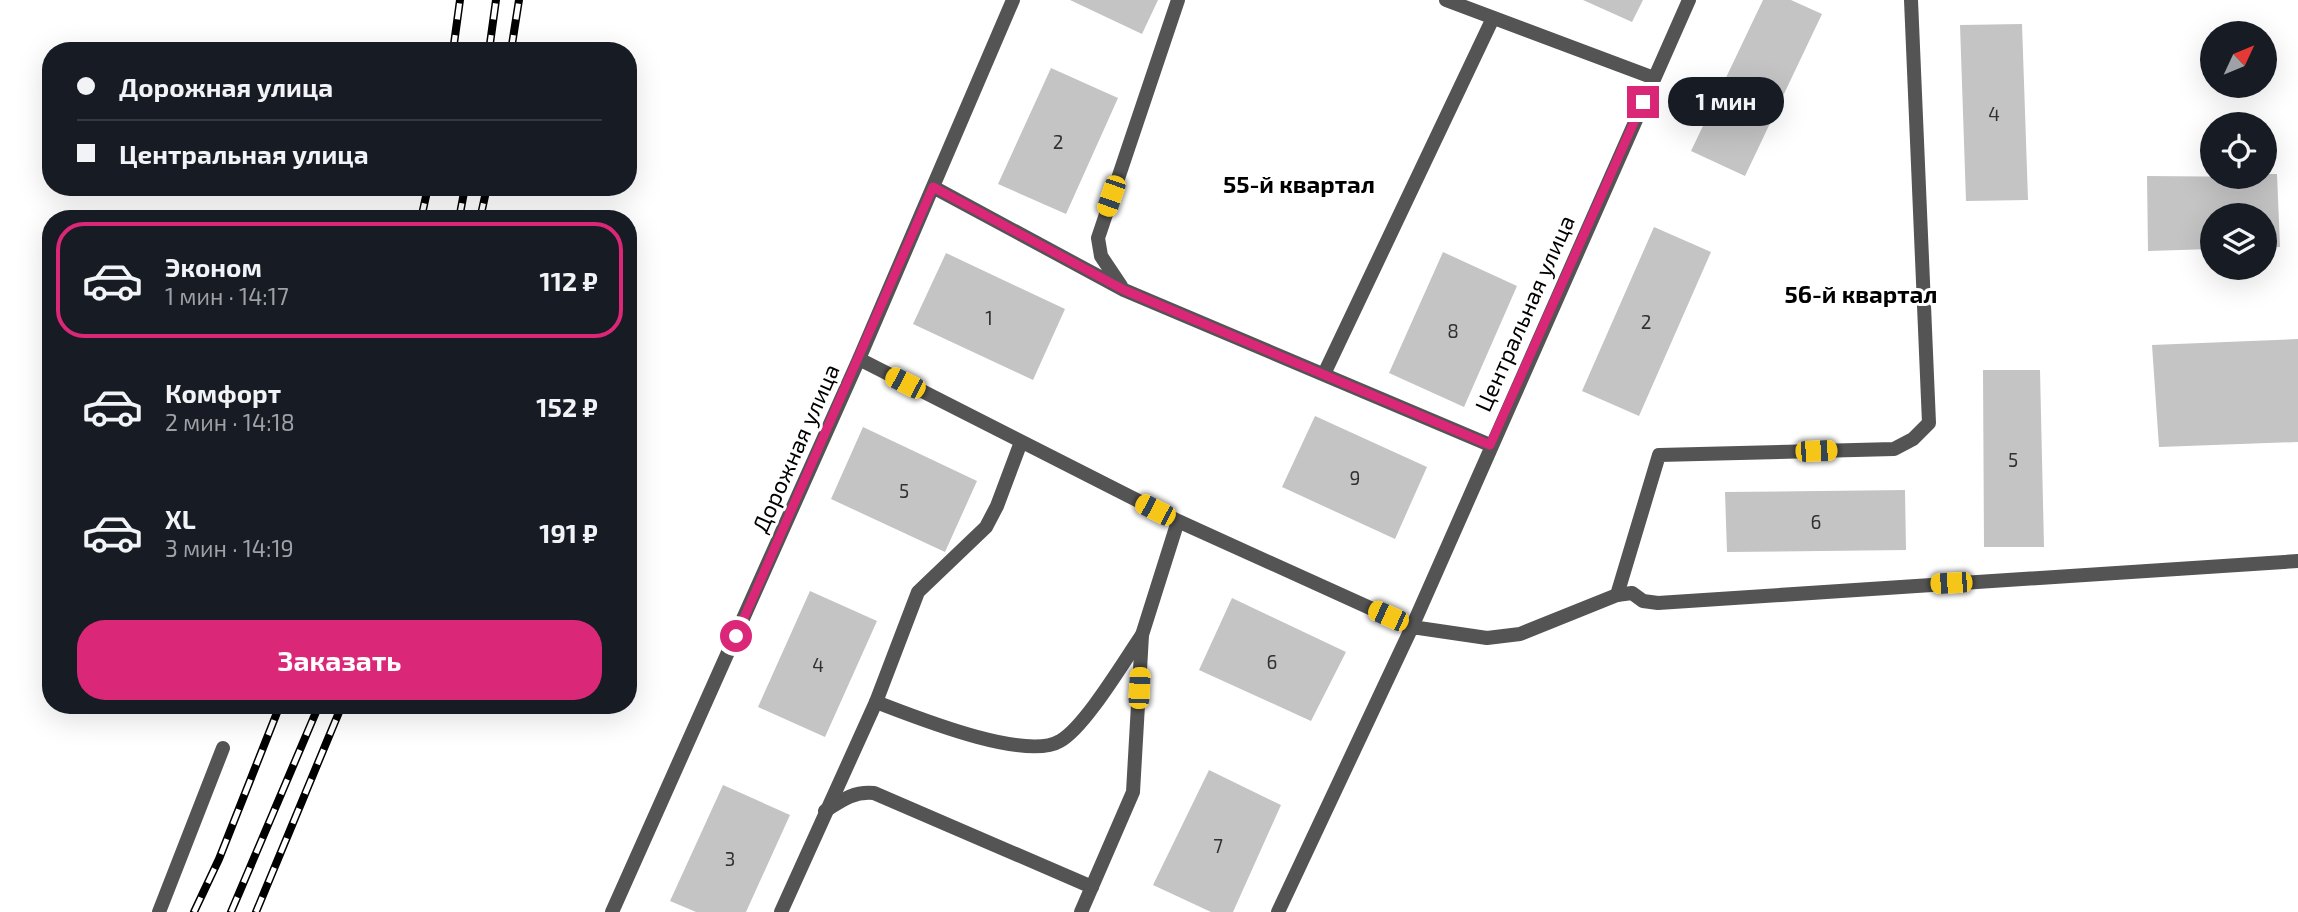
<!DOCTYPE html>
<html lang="ru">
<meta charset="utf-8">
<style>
:root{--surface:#171b24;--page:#242831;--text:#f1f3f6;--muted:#9ea1a6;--line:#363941;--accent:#db2777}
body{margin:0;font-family:"Exo 2",sans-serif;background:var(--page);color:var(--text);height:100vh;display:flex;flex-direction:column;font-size:26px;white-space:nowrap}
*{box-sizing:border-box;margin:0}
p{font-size:23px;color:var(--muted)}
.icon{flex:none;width:38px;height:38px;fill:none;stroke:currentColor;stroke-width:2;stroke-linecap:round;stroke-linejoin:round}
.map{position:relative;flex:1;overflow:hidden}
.panel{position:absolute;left:42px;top:210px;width:595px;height:504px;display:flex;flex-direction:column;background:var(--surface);border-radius:28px;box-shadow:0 7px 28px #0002}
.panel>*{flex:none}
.guide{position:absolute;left:42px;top:42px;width:595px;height:154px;border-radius:28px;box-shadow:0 7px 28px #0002;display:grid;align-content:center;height:154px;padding:0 35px;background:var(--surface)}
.needle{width:46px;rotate:46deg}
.tools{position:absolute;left:2200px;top:21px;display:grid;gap:14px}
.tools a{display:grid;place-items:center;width:77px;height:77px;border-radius:50%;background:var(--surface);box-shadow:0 7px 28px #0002;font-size:35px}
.end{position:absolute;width:32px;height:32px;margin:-16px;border:9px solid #db2777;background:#fff;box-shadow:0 0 0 4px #fff}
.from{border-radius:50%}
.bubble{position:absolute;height:49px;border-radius:24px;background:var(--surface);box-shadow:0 7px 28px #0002;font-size:23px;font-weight:700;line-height:49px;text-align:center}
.car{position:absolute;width:21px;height:42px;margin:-21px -10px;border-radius:9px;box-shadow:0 0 5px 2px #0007;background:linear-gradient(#f5c518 24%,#345 0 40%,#f5c518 0 76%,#345 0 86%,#f5c518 0)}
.guide b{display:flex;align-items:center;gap:24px;height:66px;font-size:26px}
.guide b+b{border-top:2px solid var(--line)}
.guide i{width:18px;height:18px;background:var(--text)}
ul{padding:12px 0 0;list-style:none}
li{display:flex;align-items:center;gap:21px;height:116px;margin:0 14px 10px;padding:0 21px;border:4px solid transparent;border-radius:28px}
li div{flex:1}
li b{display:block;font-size:26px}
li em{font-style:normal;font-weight:700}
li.on{border-color:var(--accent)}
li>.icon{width:63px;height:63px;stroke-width:1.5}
.cta{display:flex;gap:14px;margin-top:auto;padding:14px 35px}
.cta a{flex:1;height:80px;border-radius:28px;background:var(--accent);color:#fff;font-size:28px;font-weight:700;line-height:80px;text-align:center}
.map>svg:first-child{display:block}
</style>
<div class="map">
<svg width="2298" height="912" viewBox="0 0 2298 912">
<rect width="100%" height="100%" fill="#fff"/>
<path fill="#c4c4c4" d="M1070,0H1158L1142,34Z
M1583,0H1643L1632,22Z
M1763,0H1791L1822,14L1745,176L1691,151Z
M2022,24L2028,200L1966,201L1960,25Z
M1051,68L1118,98L1066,214L998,184Z
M2264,174H2277L2280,247L2264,248V215H2212V249L2148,251L2147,176L2264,177Z
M1654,227L1711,252L1639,416L1582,391Z
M1443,252L1517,286L1464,407L1389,373Z
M946,253L1065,309L1033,380L913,324Z
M2298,339V442L2159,447L2152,345Z
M1983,370H2040L2044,547H1984Z
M1315,416L1427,467L1395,539L1282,487Z
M863,427L977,481L945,552L831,499Z
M1905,490L1906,550L1727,552L1725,492Z
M810,591L877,621L825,737L758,707Z
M1232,598L1346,652L1311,721L1199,670Z
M1209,770L1281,805L1233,912H1211L1153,885Z
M723,785L790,815L746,912H696L670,901Z"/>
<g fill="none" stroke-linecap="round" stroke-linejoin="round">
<path stroke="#545454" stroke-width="14" d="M1324,374L1493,18
M1617,595L1659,455L1894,449L1913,439L1929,423L1911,0
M876,702C913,716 1025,762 1060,741C1085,727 1124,661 1142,635
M825,811C842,800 854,791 874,793L1092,887"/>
<path stroke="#545454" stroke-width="14" d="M1446,0L1654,78
M933,187L1124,290L1490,445
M1121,286L1101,256L1098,238L1178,0
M859,359L1178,521L1412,627L1487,638L1520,634L1617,595L1632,593L1643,601L1658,603L2298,561
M159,912L223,748
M612,912L859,359L1013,0
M781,912L876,702L918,592L986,527L997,506L1021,442
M1081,912L1133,792L1142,635L1178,521
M1278,912L1412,627L1689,0"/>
<defs>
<path id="rail" d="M453,51L460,0
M489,51L496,0
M511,51L519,0
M421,219L428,187
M459,219L465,187
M480,219L487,187
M194,912L219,859L280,705
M231,912L319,705
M256,912L342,705"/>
</defs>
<use href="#rail" stroke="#000" stroke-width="8"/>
<use href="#rail" stroke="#fff" stroke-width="5" stroke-dasharray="16" stroke-linecap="butt"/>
</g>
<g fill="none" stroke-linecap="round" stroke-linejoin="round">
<path stroke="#db2777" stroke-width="9" d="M736,636L933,187L1124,290L1490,445L1643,102"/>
</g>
<g text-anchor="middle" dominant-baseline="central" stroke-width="6" stroke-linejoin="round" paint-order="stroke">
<g font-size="19" fill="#313131">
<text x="1994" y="113">4</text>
<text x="1058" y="141">2</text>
<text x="989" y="317">1</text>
<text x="1646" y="321">2</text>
<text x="1453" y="330">8</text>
<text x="2013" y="459">5</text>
<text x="1355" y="477">9</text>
<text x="904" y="490">5</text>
<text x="1816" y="521">6</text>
<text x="1272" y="661">6</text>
<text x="818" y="664">4</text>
<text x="1218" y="845">7</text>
<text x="730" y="858">3</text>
</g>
<g font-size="23" fill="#000" stroke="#fff">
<text transform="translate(1524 313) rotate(-66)">Центральная улица</text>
<text transform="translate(795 448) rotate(-66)">Дорожная улица</text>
</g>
<g font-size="24" font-weight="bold" fill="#000" stroke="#fff">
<text x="1299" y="183">55-й квартал</text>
<text x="1861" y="293">56-й квартал</text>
</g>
</g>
</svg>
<div class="tools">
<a><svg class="needle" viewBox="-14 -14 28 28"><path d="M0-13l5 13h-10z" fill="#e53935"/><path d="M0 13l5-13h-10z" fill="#9ea1a6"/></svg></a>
<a><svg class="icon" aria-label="locate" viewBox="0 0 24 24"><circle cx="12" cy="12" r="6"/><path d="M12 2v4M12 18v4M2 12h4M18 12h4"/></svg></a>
<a><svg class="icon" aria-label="layers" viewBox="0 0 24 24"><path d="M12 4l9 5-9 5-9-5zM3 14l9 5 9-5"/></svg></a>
</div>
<i class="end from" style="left:736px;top:636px"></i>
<i class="end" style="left:1643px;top:102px"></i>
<div class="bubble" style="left:1668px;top:77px;width:116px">1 мин</div>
<i class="car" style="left:1111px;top:196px;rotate:199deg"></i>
<i class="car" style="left:905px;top:383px;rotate:297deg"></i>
<i class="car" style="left:1816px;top:451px;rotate:88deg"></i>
<i class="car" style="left:1155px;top:510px;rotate:297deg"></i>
<i class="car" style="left:1951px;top:583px;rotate:267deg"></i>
<i class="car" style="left:1388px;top:616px;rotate:294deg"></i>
<i class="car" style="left:1139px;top:688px;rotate:3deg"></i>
<div class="guide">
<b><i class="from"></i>Дорожная улица</b>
<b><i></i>Центральная улица</b>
</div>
<section class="panel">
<ul>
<li class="on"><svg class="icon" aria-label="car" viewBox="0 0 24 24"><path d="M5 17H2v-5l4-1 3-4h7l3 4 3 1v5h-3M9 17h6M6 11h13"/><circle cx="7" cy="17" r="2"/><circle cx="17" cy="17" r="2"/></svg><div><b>Эконом</b><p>1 мин · 14:17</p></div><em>112 ₽</em></li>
<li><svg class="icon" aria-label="car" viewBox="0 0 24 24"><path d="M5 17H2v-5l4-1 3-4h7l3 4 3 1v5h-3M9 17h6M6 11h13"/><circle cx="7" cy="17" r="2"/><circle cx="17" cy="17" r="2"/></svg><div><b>Комфорт</b><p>2 мин · 14:18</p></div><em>152 ₽</em></li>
<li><svg class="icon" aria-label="car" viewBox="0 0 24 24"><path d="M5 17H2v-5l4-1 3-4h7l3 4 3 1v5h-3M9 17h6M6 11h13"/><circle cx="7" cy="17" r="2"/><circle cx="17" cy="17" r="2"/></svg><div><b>XL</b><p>3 мин · 14:19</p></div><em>191 ₽</em></li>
</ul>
<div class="cta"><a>Заказать</a></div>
</section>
</div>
